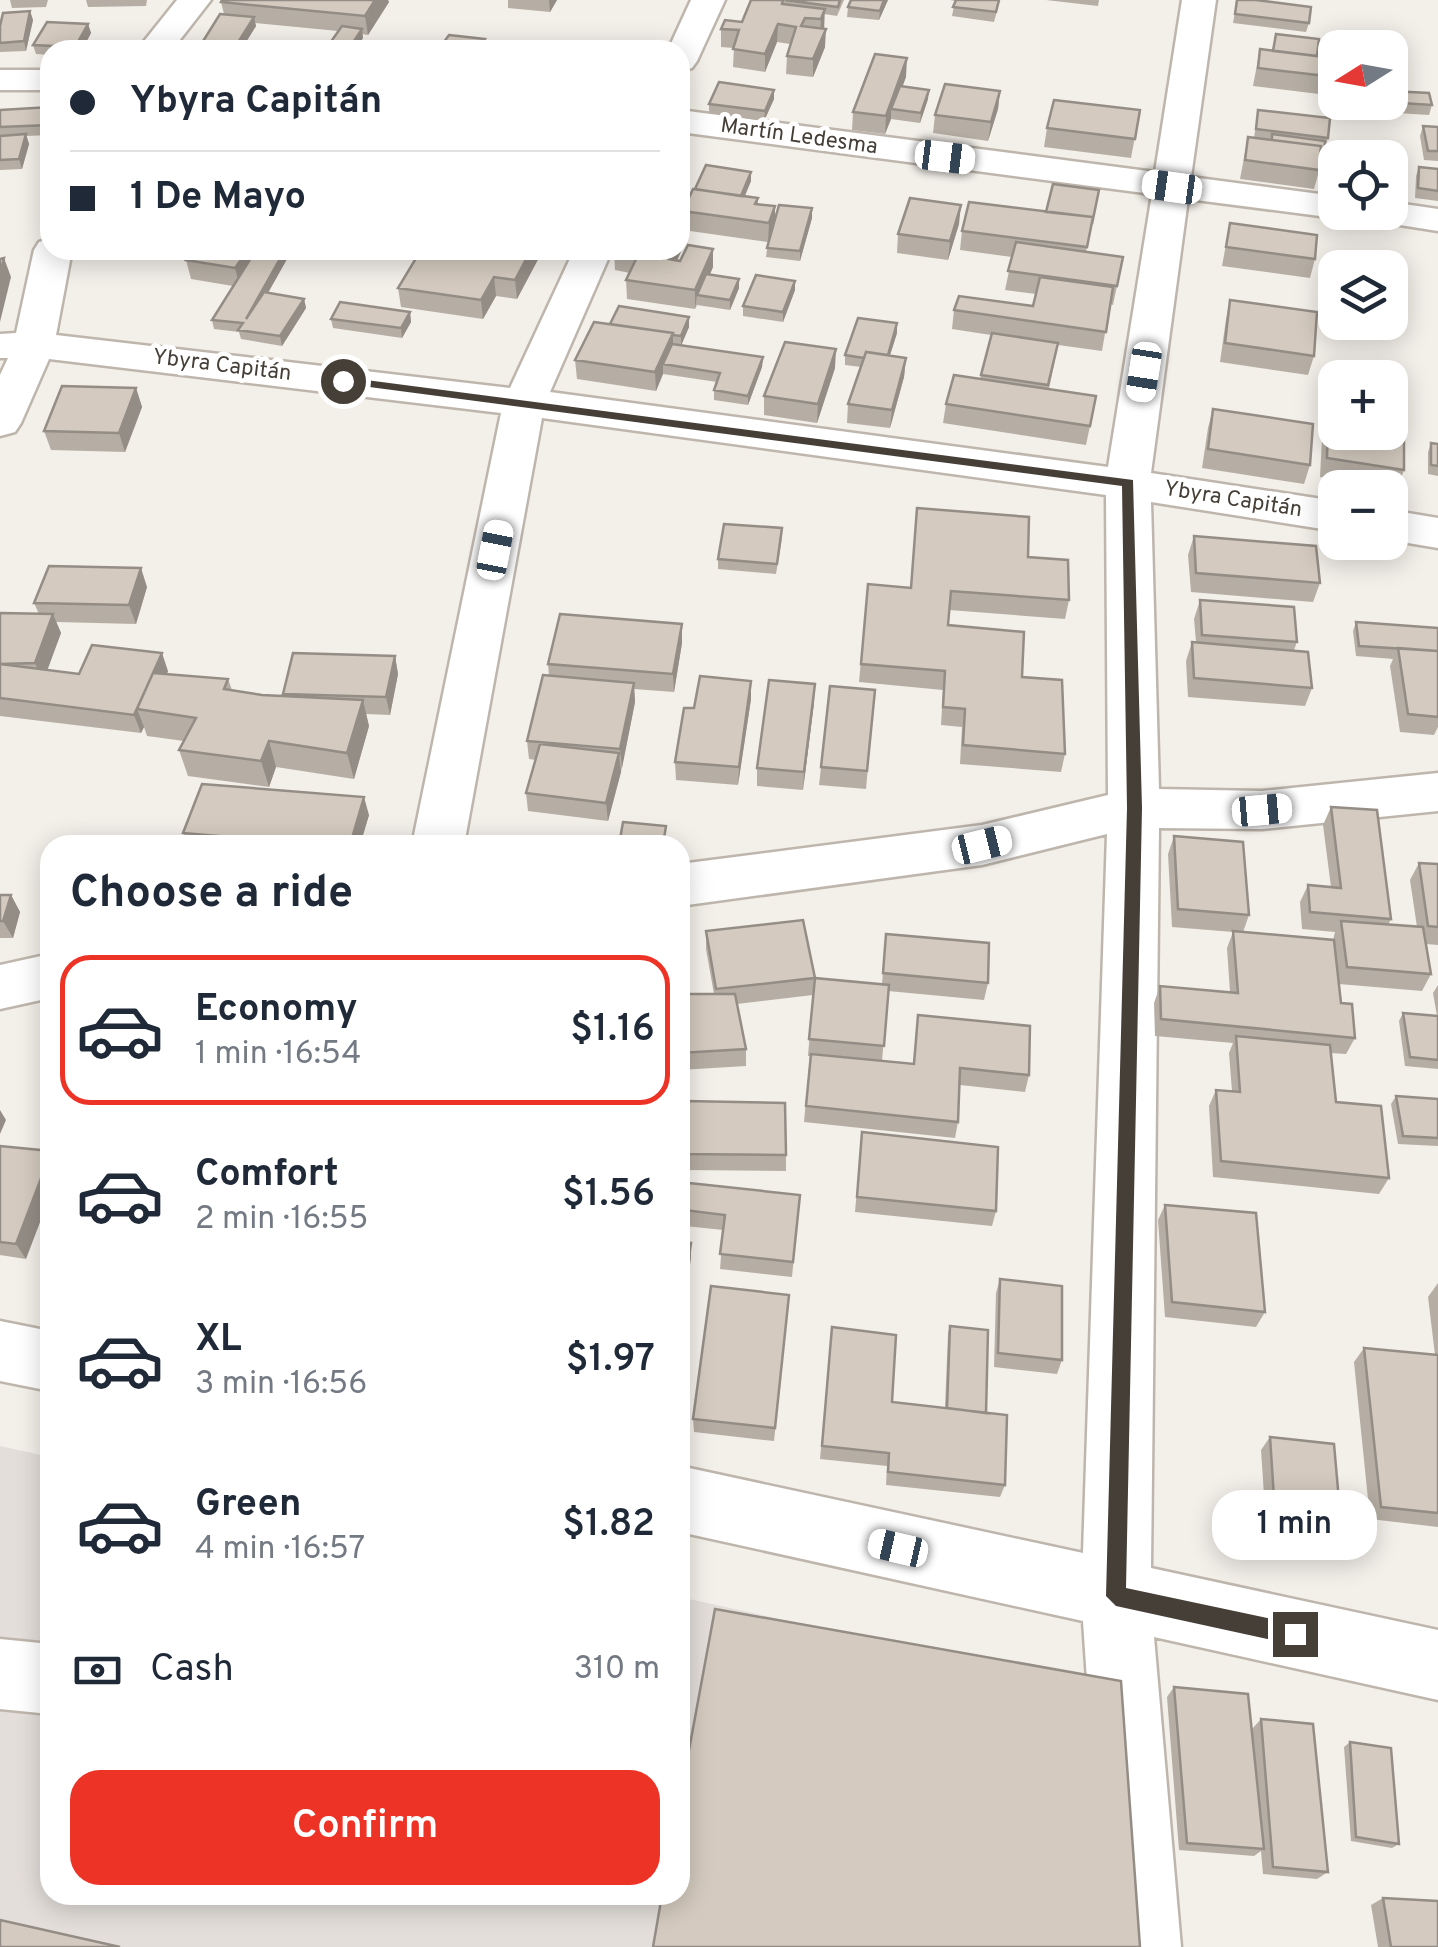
<!DOCTYPE html>
<meta charset="utf-8">
<style>
:root{--surface:#fff;--page:#f6f6f7;--text:#1f2937;--muted:#747a83;--line:#e0e1e3;--accent:#ed3226}
body{margin:0;font-family:Overpass,sans-serif;background:var(--page);color:var(--text);height:100vh;display:flex;flex-direction:column;font-size:38px;white-space:nowrap}
*{box-sizing:border-box;margin:0}
p{font-size:32px;color:var(--muted)}
.icon{flex:none;width:55px;height:55px;fill:none;stroke:currentColor;stroke-width:2;stroke-linecap:round;stroke-linejoin:round}
.map{position:relative;flex:1;overflow:hidden}
.side{position:absolute;left:40px;top:835px;width:650px;height:1070px;display:flex;flex-direction:column;background:var(--surface);border-radius:30px;box-shadow:0 5px 25px #0003}
.side>*{flex:none}
.banner{position:absolute;left:40px;top:40px;width:650px;height:220px;border-radius:30px;box-shadow:0 5px 25px #0003;display:grid;align-content:center;height:220px;padding:0 30px;background:var(--surface)}
.needle{width:65px;rotate:259deg}
.fabs{position:absolute;left:1318px;top:30px;display:grid;gap:20px}
.fabs a{display:grid;place-items:center;width:90px;height:90px;border-radius:20px;background:var(--surface);box-shadow:0 5px 25px #0003;font-size:50px}
.end{position:absolute;width:45px;height:45px;margin:-22px;border:12px solid #463f37;background:#fff;box-shadow:0 0 0 5px #fff}
.from{border-radius:50%}
.bubble{position:absolute;height:70px;border-radius:30px;background:var(--surface);box-shadow:0 5px 25px #0003;font-size:32px;font-weight:600;line-height:70px;text-align:center}
.car{position:absolute;width:30px;height:60px;margin:-30px -15px;border-radius:12px;box-shadow:0 0 8px 2px #0007;background:linear-gradient(#fff 24%,#345 0 40%,#fff 0 76%,#345 0 86%,#fff 0)}
.banner b{display:flex;align-items:center;gap:35px;height:95px;font-size:38px}
.banner b+b{border-top:2px solid var(--line)}
.banner i{width:25px;height:25px;background:var(--text)}
ul{padding:0;list-style:none}
li{display:flex;align-items:center;gap:30px;height:150px;margin:0 20px 15px;padding:0 10px;border:5px solid transparent;border-radius:30px}
li div{flex:1}
li b{display:block;font-size:38px}
li em{font-style:normal;font-weight:600}
li.active{border-color:var(--accent)}
li>.icon{width:90px;height:90px;stroke-width:1.5}
h2{padding:0 30px;font-size:45px;line-height:120px}
.pay{display:flex;align-items:center;gap:25px;height:110px;padding:0 30px;font-size:38px}
.pay p{margin-inline-start:auto}
.cta{display:flex;gap:20px;margin-top:auto;padding:20px 30px}
.cta a{flex:1;height:115px;border-radius:30px;background:var(--accent);color:#fff;font-size:40px;font-weight:600;line-height:115px;text-align:center}
.map>svg:first-child{display:block}
</style>
<div class="map">
<svg width="1438" height="1947" viewBox="0 0 1438 1947">
<rect width="100%" height="100%" fill="#f3efe9"/>
<path fill="#e3deda" d="M0,1446L50,1457V1895H680V1597L1127,1696L1141,1947H0Z"/>
<g fill="none" stroke-linecap="round" stroke-linejoin="round">
<defs>
<path id="minor" d="M177,0H211L172,50H137Z
M691,0H725L697,61L692,68L680,71V50H668Z
M1182,0H1216L1191,177L1335,196V212H1350L1335,218L1188,199L1151,473L1335,501V531L1151,502L1159,789L1262,791L1438,773V811L1262,829L1159,828L1151,1568L1438,1630V1700L1154,1637L1181,1947H1105L1083,1621L680,1532V1466L1083,1553L1107,834L982,865L680,906V864L982,825L1108,795L1106,495L542,418L464,845H412L501,413L49,359L21,423L15,432L0,436V375L8,358H0V334L16,333L34,250L39,242L50,239V250H72L56,335L510,388L574,250H612L550,392L1108,467L1152,194L680,132V110L1155,172Z
M0,70H50V90H0Z
M1390,202L1438,209V231L1368,220L1362,212H1390Z
M1390,510L1438,518V548L1390,540Z
M50,954V998L0,1009V965Z
M0,1321L50,1331V1391L0,1381Z
M0,1639L50,1644V1714L0,1709Z"/>
</defs>
<use href="#minor" stroke="#beb6ac" stroke-width="5"/>
<use href="#minor" fill="#fff" fill-rule="evenodd"/>
</g>
<path fill="#b6aea4" d="M10,0H48L46,7L12,8Z
M86,0H147L146,6L88,7Z
M388,0L389,2L368,35L362,34L363,38L355,50H325L338,31L255,23L256,26L241,50H201L200,46L224,14L221,2Z
M508,0H557L550,12L508,8Z
M751,0H844L837,16L824,14L825,47L813,77L786,74L787,56L790,44L777,42L765,72L733,67L734,48L721,47V29L742,22Z
M888,0L879,20L847,17L848,7Z
M950,0H1000L994,22L952,16L955,1Z
M1046,0H1099L1098,6Z
M1237,0L1309,23L1306,32L1233,23Z
M30,11L33,20L26,51L0,52V26Z
M88,24L91,33L82,50H50V55L36,54L33,45Z
M1276,34L1317,56L1335,58V96L1253,86L1260,49L1272,51Z
M906,77L902,86L928,99L920,123L891,119L885,134L852,130L853,112Z
M774,90V99L764,121L709,113V104Z
M1000,91L998,109L988,141L933,133L935,115Z
M1379,102H1390L1432,105L1429,115L1381,112Z
M50,107V135L26,136L29,144L22,169L0,170V110Z
M1140,110L1131,158L1044,147L1047,128Z
M1258,110L1328,138L1314,189L1240,179L1248,137L1254,138Z
M1423,126L1438,127V161L1424,160L1420,136Z
M1419,167L1438,169V201L1415,198L1416,176Z
M751,181L745,196L758,198V204L775,220L812,218L800,261L766,257L768,242L683,230V211Z
M1099,190L1086,252L1123,257L1113,305L1110,304L1102,351L1058,345L1049,389L1090,426L1086,445L943,423L946,404L980,379L991,335L952,329L954,310L1033,306L1036,294L1005,290L1012,257L960,250L962,231L1046,212Z
M1230,223L1315,259L1310,278L1222,266Z
M959,224L948,260L897,253L898,234Z
M682,229L683,247L677,261L713,267L710,274L739,288L730,310L697,305L695,309L627,299L626,280L630,273L615,270L614,252Z
M285,250L287,259L268,293L304,299L306,308L282,346L241,339L239,332L214,329L212,320L233,286L191,279L186,260Z
M421,250H543L517,299L496,296L483,319L401,307L398,288Z
M1328,271H1335V302L1324,300L1325,280Z
M795,290L783,322L743,316V306Z
M1230,300L1314,356L1308,375L1220,362L1226,319Z
M410,312L411,322L402,338L333,328L331,319Z
M610,324L689,327L681,345L763,357L762,367L748,405L714,400V390L717,382L663,374L656,391L577,379L575,360Z
M897,333L890,355L906,358L904,377L890,428L847,423L848,404L861,367L845,365V355Z
M835,368L817,423L764,415V396Z
M136,388L142,407L125,452L51,450L44,431Z
M1213,409L1310,465L1304,484L1202,468L1208,428Z
M1328,419L1404,470L1397,489L1320,477L1322,438Z
M1431,443L1438,444V476L1428,474V452Z
M1194,536L1320,583L1313,602L1191,592L1188,555Z
M782,538L776,574L718,569V559Z
M1028,557L1069,600L1065,619L949,610L948,625L1022,677L1065,754L1061,772L960,764L962,727L941,725L943,690L859,682L868,584L910,587Z
M147,587L136,624L56,622L61,633L47,670L79,674L168,671L167,674L228,679L232,690L262,695L283,696V694L395,656L398,674L390,715L366,714L369,726L354,779L276,767L269,787L188,776L179,750L184,741L147,736L144,727L141,733L0,716V613L39,614L34,603Z
M1200,600L1297,642L1294,650L1312,688L1305,706L1188,697L1186,661L1192,642H1196L1194,619Z
M1356,622L1438,628V727L1434,735L1400,732L1390,666L1393,659L1356,656L1353,631Z
M682,624V643L674,692L634,689L635,702L621,772L608,821L528,811L526,793L536,760L529,759L527,741L549,676L548,664Z
M875,690L866,789L819,785L821,767Z
M751,699L738,785L676,780L675,762L694,708Z
M814,703L803,790L757,786V768Z
M1331,807L1391,919L1388,925L1417,927L1410,880L1419,863L1438,864V945L1426,944L1431,974L1422,991L1339,984L1341,1003L1355,1038L1346,1054L1330,1053L1336,1102L1389,1178L1379,1194L1213,1177L1209,1106L1216,1090L1232,1091L1229,1053L1233,1043L1155,1036L1154,1003L1160,986L1230,992L1227,948L1233,932L1172,927L1168,854L1174,836L1249,915L1243,932L1333,940L1335,932L1302,929L1300,902L1308,885L1331,887L1323,825Z
M369,815L360,845H187L183,833Z
M0,895H11L20,912L13,938H0Z
M706,931L815,978L882,984L886,934L988,983L984,1000L888,991L882,1061L913,1064L918,1015L1029,1075L1025,1092L960,1085L958,1122L955,1138L804,1122L810,1056H808L813,995L737,1004L746,1049V1066L680,1070V994H714L706,949Z
M1438,985V1069L1405,1066L1399,1021L1403,1013L1437,1016L1433,993Z
M1396,1096L1438,1099V1146L1398,1144L1391,1104Z
M862,1132L996,1211L992,1226L855,1212Z
M0,1146L26,1259L0,1255Z
M684,1154L786,1155V1171L684,1170Z
M800,1195L792,1277L720,1269L723,1230L685,1226L684,1210Z
M1165,1205L1265,1312L1256,1327L1165,1317L1158,1220Z
M1000,1279L1062,1360L1057,1374L994,1367L996,1293Z
M1438,1283V1527L1370,1519L1354,1362L1364,1348L1435,1355L1428,1297Z
M789,1295L774,1441L694,1432L693,1419Z
M950,1326L986,1413L1005,1485L1000,1497L886,1485L887,1466L820,1459L832,1327L892,1402L945,1408L948,1333Z
M1270,1437L1342,1535L1332,1547L1267,1540L1261,1450Z
M1174,1687L1252,1729L1261,1719L1328,1872L1317,1879L1263,1874L1261,1851L1254,1856L1179,1850L1167,1697Z
M1350,1742L1399,1844L1392,1848L1351,1841L1344,1747Z
M1383,1898L1438,1947H1378L1371,1905Z"/>
<path fill="#948d86" d="M375,0H388L389,2L368,35L365,16Z
M549,0H557L550,12Z
M884,0H888L879,20L880,11Z
M825,9L824,27L820,37L821,19Z
M30,11L33,20L26,51L24,41Z
M254,17L256,26L241,50H234Z
M88,24L91,33L82,50H76L75,47Z
M778,24L777,42L765,72V54Z
M362,29L363,38L355,50H348Z
M826,29L825,47L813,77V59Z
M485,39V50H478Z
M907,58L906,77L894,110L891,109V119L885,134L886,116Z
M774,90V99L764,121L765,111Z
M929,90L928,99L920,123L921,113Z
M1000,91L998,109L988,141L991,122Z
M26,134L29,144L22,169L19,159Z
M751,172V181L739,209V199Z
M961,205L959,224L948,260L950,241Z
M775,206V225L768,242L769,223Z
M812,208V218L800,261V251Z
M682,229L683,247L669,278V259L673,250H680V234Z
M713,249V267L701,296L697,295L695,309V290Z
M248,250H262L240,287L235,268Z
M285,250L287,259L248,328L246,319Z
M531,250H543L517,299L515,280Z
M4,258L11,277L0,322V275Z
M494,277L496,296L483,319L481,300Z
M739,279V288L730,310V300Z
M795,281V290L783,322V312Z
M304,299L306,308L282,346L280,336Z
M410,312L411,322L402,338L401,328Z
M689,317V327L681,346V336Z
M897,323V333L885,371L886,361Z
M673,333V352L663,364V374L656,391L655,372Z
M836,349L835,368L817,423L818,404Z
M763,357L762,367L748,405V396Z
M906,358L904,377L890,428L892,410Z
M136,388L142,407L125,452L119,433Z
M141,568L147,587L136,624L129,605Z
M53,614L61,633L43,682L35,663Z
M682,624V643L674,692L673,674Z
M162,653L168,671L151,711L137,709L144,727L141,733L134,715Z
M395,656L398,674L390,715L386,697Z
M751,681V699L738,785L739,767Z
M634,683L635,702L622,768L620,749Z
M815,684L814,703L803,790L804,772Z
M363,700L369,726L354,779L347,753Z
M269,741L276,767L269,787L261,761Z
M619,753L621,772L608,821L606,803Z
M364,797L369,815L360,845H350Z
M11,895L20,912L13,938L3,921Z
M0,1110L6,1120L0,1134Z
M50,1155V1196L26,1259L16,1244Z
M691,1243V1258L680,1338V1320Z"/>
<path fill="#d4cabf" stroke="#948d86" stroke-width="2.5" d="M222,0H375L365,16L221,2Z
M751,0H783L782,4L825,9L821,19L805,18L801,26L826,29L813,59L787,56L796,27L778,24L765,54L733,49L739,30L721,29L725,20L742,22Z
M785,0H840L838,7Z
M851,0H884L880,11L848,7Z
M956,0H999L996,12L953,7Z
M1237,0H1256L1311,7L1309,23L1235,14Z
M30,11L24,41L0,43V26L3,13Z
M220,14L254,17L234,49L200,46Z
M47,22L88,24L75,47L33,45Z
M342,26L362,29L348,50H325Z
M1276,34L1319,39L1317,56L1273,51Z
M449,35L485,39L478,50H438Z
M1260,49L1335,58V77L1258,68Z
M875,54L907,58L886,116L853,112Z
M719,82L774,90L765,111L709,104Z
M945,84L1000,91L991,122L935,115Z
M900,86L929,90L921,113L891,109Z
M1390,91L1429,93L1432,105L1385,102H1390Z
M1054,100L1140,110L1135,139L1047,128Z
M50,107V125L0,127V110Z
M1258,110L1330,118L1328,138L1256,129Z
M1423,126L1438,127V151H1428Z
M26,134L19,159L0,160V136Z
M1272,134L1325,141L1324,156L1320,155L1321,146L1272,140Z
M1248,137L1321,146L1319,170L1245,160Z
M1344,147L1384,152L1383,158H1344Z
M706,165L751,172L741,196L695,189Z
M1419,167L1438,169V191L1418,188Z
M1053,184L1099,190L1092,224L1093,217L1046,212Z
M693,189L758,198L755,204L775,206L769,223L683,211Z
M910,198L961,205L950,241L898,234Z
M969,202L1093,217L1087,247L962,231Z
M779,205L812,208L800,251L767,248Z
M1230,223L1317,235L1315,259L1226,247Z
M1016,242L1123,257L1117,286L1008,271Z
M688,245L713,249L695,290L626,280L638,255L614,252V250H673L669,259L680,261Z
M194,250H248L235,268L186,260Z
M256,250H285L246,319L264,292L304,299L280,336L238,330L243,323L212,320Z
M421,250H531L515,280L494,277L481,300L398,288Z
M4,258L0,275V259Z
M1328,271H1335V292L1327,290Z
M706,274L739,279L730,300L697,295Z
M756,275L795,281L783,312L743,306Z
M1040,277L1113,287L1106,332L954,310L959,296L1033,306Z
M1230,300L1317,312L1314,356L1225,343Z
M340,302L410,312L401,328L331,319Z
M619,306L689,317L681,336L672,335L673,333L610,324Z
M858,318L897,323L888,355L866,352L864,358L845,355Z
M594,322L673,333L655,372L575,360Z
M992,333L1058,343L1048,385L981,375Z
M785,342L836,349L818,404L764,396Z
M672,344L763,357L748,396L714,390L720,373L663,364Z
M866,352L906,358L892,410L848,404Z
M954,375L1096,396L1090,426L946,404Z
M62,386L136,388L119,433L44,431Z
M1213,409L1313,424L1310,465L1208,449Z
M1328,419L1335,420V432H1390V428L1404,430V470L1327,458Z
M1431,443L1438,444V466L1431,465Z
M917,508L1029,517L1028,557L1068,560L1069,600L951,591L948,625L1024,632L1022,677L1062,680L1065,754L963,745L965,709L943,707L945,671L861,664L868,584L911,588Z
M724,524L782,528L777,564L718,559Z
M1194,536L1316,546L1320,583L1196,573Z
M49,566L141,568L129,605L34,603Z
M1200,600L1294,607L1297,642L1202,635Z
M0,613L53,614L35,663L0,664Z
M560,614L682,624L673,674L548,664Z
M1356,622L1438,628V651L1359,646Z
M1192,642L1308,652L1312,688L1194,678Z
M92,645L162,653L134,715L0,698V664L79,674Z
M1398,648L1438,651V717L1408,714Z
M293,653L395,656L386,697L283,694Z
M153,673L228,679L224,689L262,695L363,700L347,753L269,741L261,761L179,750L196,718L137,709Z
M543,675L634,683L620,749L527,741Z
M700,676L751,681L739,767L675,762L684,708H694Z
M769,680L815,684L804,772L757,768Z
M830,686L875,690L867,771L821,767Z
M540,744L619,753L606,803L526,793Z
M202,784L364,797L350,845H324L183,833Z
M1331,807L1377,810L1391,919L1310,912L1308,885L1341,888Z
M623,822L666,826L663,845H619Z
M1174,836L1243,842L1249,915L1178,909Z
M1419,863L1438,864V927L1428,926Z
M0,895H11L3,921H0Z
M803,920L815,978L889,985L884,1046L809,1039L815,978L716,989L706,931Z
M1341,921L1423,927L1431,974L1347,967Z
M1233,931L1334,940L1341,1003L1352,1004L1355,1038L1161,1019L1160,986L1238,993Z
M886,934L989,943L988,983L883,973Z
M680,994H735L746,1049L680,1053Z
M1403,1013L1438,1016V1060L1410,1057Z
M918,1015L1030,1026L1029,1075L960,1068L958,1122L806,1106L811,1054L914,1064Z
M1236,1036L1330,1045L1336,1102L1381,1106L1389,1178L1221,1161L1216,1090L1240,1092Z
M1396,1096L1438,1099V1138L1403,1136Z
M685,1101L785,1103L786,1155L684,1154Z
M862,1132L998,1147L996,1211L857,1197Z
M0,1146L50,1151V1155L16,1244L0,1242Z
M689,1183L800,1195L793,1262L720,1254L725,1215L684,1210Z
M1165,1205L1256,1213L1265,1312L1172,1302Z
M680,1242L691,1243L680,1320Z
M1000,1279L1062,1286V1360L998,1353Z
M711,1286L789,1295L775,1428L693,1419Z
M950,1326L988,1330L986,1413L947,1408Z
M832,1327L896,1335L892,1402L1007,1415L1005,1485L888,1472L889,1453L822,1446Z
M1364,1348L1438,1355V1513L1381,1507Z
M1270,1437L1334,1444L1342,1535L1276,1528Z
M715,1609L1121,1681L1140,1947H653L662,1895H680V1799Z
M1174,1687L1248,1694L1264,1849L1187,1843Z
M1261,1719L1313,1724L1328,1872L1273,1867Z
M1350,1742L1391,1748L1399,1844L1356,1837Z
M1383,1898L1438,1901V1947H1391Z
M0,1920L120,1947H0Z"/>
<path fill="#463f37" d="M343,377L1133,480L1142,808L1126,1588L1295,1624L1302,1627L1305,1634L1302,1642L1295,1645L1116,1606L1106,1596L1127,808L1122,486L339,383Z"/>
<g text-anchor="middle" dominant-baseline="central" stroke-width="9" stroke-linejoin="round" paint-order="stroke">
<g font-size="22" fill="#463f37" stroke="#fff">
<text transform="translate(799 137) rotate(8)">Martín Ledesma</text>
<text transform="translate(222 366) rotate(7)">Ybyra Capitán</text>
<text transform="translate(1233 500) rotate(9)">Ybyra Capitán</text>
</g>
</g>
</svg>
<div class="fabs">
<a><svg class="needle" viewBox="-14 -14 28 28"><path d="M0-13l5 13h-10z" fill="#e53935"/><path d="M0 13l5-13h-10z" fill="#747a83"/></svg></a>
<a><svg class="icon" aria-label="locate" viewBox="0 0 24 24"><circle cx="12" cy="12" r="6"/><path d="M12 2v4M12 18v4M2 12h4M18 12h4"/></svg></a>
<a><svg class="icon" aria-label="layers" viewBox="0 0 24 24"><path d="M12 4l9 5-9 5-9-5zM3 14l9 5 9-5"/></svg></a>
<a>+</a>
<a>−</a>
</div>
<i class="end from" style="left:343px;top:381px"></i>
<i class="end" style="left:1295px;top:1634px"></i>
<div class="bubble" style="left:1212px;top:1490px;width:165px">1 min</div>
<i class="car" style="left:945px;top:157px;rotate:97deg"></i>
<i class="car" style="left:1172px;top:187px;rotate:278deg"></i>
<i class="car" style="left:1144px;top:372px;rotate:189deg"></i>
<i class="car" style="left:495px;top:550px;rotate:11deg"></i>
<i class="car" style="left:1262px;top:810px;rotate:85deg"></i>
<i class="car" style="left:982px;top:845px;rotate:76deg"></i>
<i class="car" style="left:898px;top:1548px;rotate:283deg"></i>
<div class="banner">
<b><i class="from"></i>Ybyra Capitán</b>
<b><i></i>1 De Mayo</b>
</div>
<section class="side">
<h2>Choose a ride</h2>
<ul>
<li class="active"><svg class="icon" aria-label="car" viewBox="0 0 24 24"><path d="M5 17H2v-5l4-1 3-4h7l3 4 3 1v5h-3M9 17h6M6 11h13"/><circle cx="7" cy="17" r="2"/><circle cx="17" cy="17" r="2"/></svg><div><b>Economy</b><p>1 min · 16:54</p></div><em>$1.16</em></li>
<li><svg class="icon" aria-label="car" viewBox="0 0 24 24"><path d="M5 17H2v-5l4-1 3-4h7l3 4 3 1v5h-3M9 17h6M6 11h13"/><circle cx="7" cy="17" r="2"/><circle cx="17" cy="17" r="2"/></svg><div><b>Comfort</b><p>2 min · 16:55</p></div><em>$1.56</em></li>
<li><svg class="icon" aria-label="car" viewBox="0 0 24 24"><path d="M5 17H2v-5l4-1 3-4h7l3 4 3 1v5h-3M9 17h6M6 11h13"/><circle cx="7" cy="17" r="2"/><circle cx="17" cy="17" r="2"/></svg><div><b>XL</b><p>3 min · 16:56</p></div><em>$1.97</em></li>
<li><svg class="icon" aria-label="car" viewBox="0 0 24 24"><path d="M5 17H2v-5l4-1 3-4h7l3 4 3 1v5h-3M9 17h6M6 11h13"/><circle cx="7" cy="17" r="2"/><circle cx="17" cy="17" r="2"/></svg><div><b>Green</b><p>4 min · 16:57</p></div><em>$1.82</em></li>
</ul>
<div class="pay"><svg class="icon" aria-label="cash" viewBox="0 0 24 24"><path d="M3 7h18v10H3z"/><circle cx="12" cy="12" r="2"/></svg>Cash<p>310 m</p></div>
<div class="cta"><a>Confirm</a></div>
</section>
</div>
